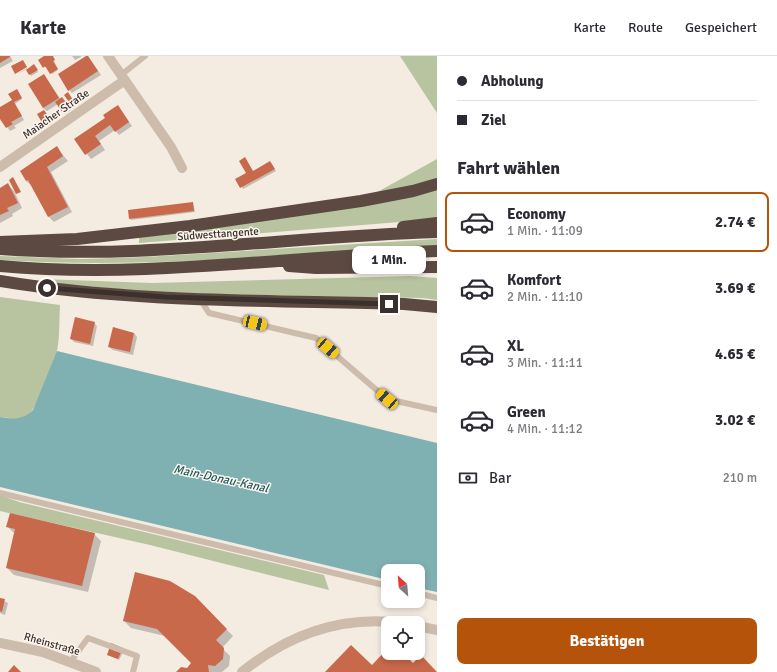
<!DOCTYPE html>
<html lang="de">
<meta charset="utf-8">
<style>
:root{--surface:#fff;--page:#f2f2f3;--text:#2b2b33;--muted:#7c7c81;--line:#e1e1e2;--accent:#b45309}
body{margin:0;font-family:Signika,sans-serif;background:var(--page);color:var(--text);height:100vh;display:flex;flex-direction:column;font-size:15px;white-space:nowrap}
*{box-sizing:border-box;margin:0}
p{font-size:13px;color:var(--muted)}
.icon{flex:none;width:22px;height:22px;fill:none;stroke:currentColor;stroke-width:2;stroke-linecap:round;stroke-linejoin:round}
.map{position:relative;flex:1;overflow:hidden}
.side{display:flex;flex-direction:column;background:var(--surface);width:340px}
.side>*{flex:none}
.guide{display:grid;align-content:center;height:88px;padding:0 20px;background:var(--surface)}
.needle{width:26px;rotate:334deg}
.buttons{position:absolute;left:381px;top:508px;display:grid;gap:8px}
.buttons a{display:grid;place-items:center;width:44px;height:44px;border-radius:8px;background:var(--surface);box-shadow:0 2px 6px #0003;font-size:20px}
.end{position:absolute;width:18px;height:18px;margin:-9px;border:5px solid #3b302b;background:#fff;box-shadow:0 0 0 2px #fff}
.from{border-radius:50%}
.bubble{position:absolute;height:28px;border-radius:8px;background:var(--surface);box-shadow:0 2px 6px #0003;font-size:13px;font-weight:800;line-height:28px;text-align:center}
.car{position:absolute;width:12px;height:24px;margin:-12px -6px;border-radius:5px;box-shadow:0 0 3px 1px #0007;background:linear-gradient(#f5c518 24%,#345 0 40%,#f5c518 0 76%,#345 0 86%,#f5c518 0)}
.guide b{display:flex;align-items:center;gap:14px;height:38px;font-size:15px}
.guide b+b{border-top:1px solid var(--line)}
.guide i{width:10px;height:10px;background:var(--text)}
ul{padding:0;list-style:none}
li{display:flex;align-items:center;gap:12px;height:60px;margin:0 8px 6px;padding:0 12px;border:2px solid transparent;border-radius:8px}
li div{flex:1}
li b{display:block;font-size:15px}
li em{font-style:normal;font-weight:800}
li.on{border-color:var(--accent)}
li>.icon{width:36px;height:36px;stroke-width:1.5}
h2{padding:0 20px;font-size:18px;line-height:48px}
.pay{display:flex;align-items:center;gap:10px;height:44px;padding:0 20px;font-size:15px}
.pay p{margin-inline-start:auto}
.primary-button{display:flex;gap:8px;margin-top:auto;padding:8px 20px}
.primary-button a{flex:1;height:46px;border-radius:8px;background:var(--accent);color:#fff;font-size:16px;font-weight:800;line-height:46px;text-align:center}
header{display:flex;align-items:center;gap:24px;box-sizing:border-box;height:56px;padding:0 20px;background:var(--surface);border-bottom:1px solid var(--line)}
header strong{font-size:19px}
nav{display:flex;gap:22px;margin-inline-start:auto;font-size:14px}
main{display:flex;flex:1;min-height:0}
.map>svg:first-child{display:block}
</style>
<header>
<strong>Karte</strong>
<nav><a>Karte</a><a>Route</a><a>Gespeichert</a></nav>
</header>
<main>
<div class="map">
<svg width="437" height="616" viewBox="0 0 437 616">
<rect width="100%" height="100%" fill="#f4ebe1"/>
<path fill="#b8c4a0" d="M400,0H437V57Z
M437,103V124L372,139Z
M437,133V163L139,187V180Z
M437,183V190C291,199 146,213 0,204V200L81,203L146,201Z
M410,220L437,222V244L423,242L172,238L41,226V223L152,227Z
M0,241L60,249C59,264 60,281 57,295C55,306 37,351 30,357C21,365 10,362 0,361Z
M0,439L19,446L324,519L329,534L150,489L0,455Z"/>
<path fill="#7fb0b2" d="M57,295L437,387V536L418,532V515H388V524L0,431V361C13,363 23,364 33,354Z"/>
<path fill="#0003" d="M0,0H10L13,5L0,12Z
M45,0H52L58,14L52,18L47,11H43Z
M72,0H81V1L75,4Z
M88,0L101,19L72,37L69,34Z
M35,11L38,16L31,20L27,13L17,18L27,12L28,14Z
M44,19L61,44H64L70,54L65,58L58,48L47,55L43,52Z
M18,35L22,43L15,48L24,64L14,70L16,72L10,75L0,61V52L13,44Z
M121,54L132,70L119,79L115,74L99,85L105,94L91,103L75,83L108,67Z
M45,55L52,67L46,70L39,59Z
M57,92L68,105L51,116L72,156L54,166L49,161L32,130L26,125Z
M245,102L253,116L271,107L276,115L243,133L237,123L247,117Z
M8,129L14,135L22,152L12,158L13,160L0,167V133Z
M193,147L195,156L131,164L130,163Z
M94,267L97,270L93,290L74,286L71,283Z
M114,273L134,277L137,281L133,299L113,294L109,291Z
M8,471L94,478L101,485L88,536L14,519L7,512L14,477Z
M194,541L233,580L222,592L230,600L229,610L222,616H178L188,613L192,607L165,580L131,572L124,565Z
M0,543L8,547L5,559L0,557Z
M124,594L119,604L108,599Z"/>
<path fill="#c8694b" d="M0,0H10V1L0,7Z
M44,0H53L55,4L53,5L58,13L50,18L45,10L43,12L38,4Z
M86,0H88L98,15L68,35L58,18Z
M23,4L27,11L15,18L11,10Z
M34,8L38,14L29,19L26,14Z
M44,18L59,42L43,52L28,28Z
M17,33L22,42L14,46L22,60L11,66L13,68L6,72L0,63V51L12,44L8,38Z
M68,36L73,44L69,46L64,39Z
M62,41L70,52L63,57L55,46Z
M118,49L129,66L115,76L110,69L95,80L101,88L85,99L74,83L105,62L103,59Z
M44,54L51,65L44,70L37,58Z
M57,90L63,100L47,111L68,151L48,161L28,124L26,125L20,115Z
M245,101L253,115L270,105L275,113L240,132L235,123L246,117L239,105Z
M13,121L21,136L16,138L9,124Z
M8,127L18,147L7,152L9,155L0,159V132Z
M193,146L194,155L129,163L128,154Z
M75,261L95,266L90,288L70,283Z
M113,271L134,277L130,296L108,291Z
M10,457L95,477L82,530L6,512L15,473L6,471Z
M135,516L170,525L195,540L227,573L216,584L224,592L223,603L215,610L208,609L209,616H176L181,611L187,612L191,607L157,573L123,565Z
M0,542L5,543L2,556L0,555Z
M111,587L123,592L118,603L107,599Z
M351,589L372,609L388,592V597H403L413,607L421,599L437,616H325Z
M14,609L21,616H8Z"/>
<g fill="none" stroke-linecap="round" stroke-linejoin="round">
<path stroke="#cdbbac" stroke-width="6" d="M121,19L145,0
M200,243L209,257L316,282L387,343L437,354
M0,437L388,530
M418,537L437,542
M71,605L88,582L137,600L133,616"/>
<path stroke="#cdbbac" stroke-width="10" d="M108,0L171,91L182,112
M0,111L125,24
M418,570L437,574
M0,587L43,596L96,616
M242,616C289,578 341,559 402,567"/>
<path stroke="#5c4a42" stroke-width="12" d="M403,171L437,167
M0,186L77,183L190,170L361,145L413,135L437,128
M0,193C146,204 291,180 437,176
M0,210C146,223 291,200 437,195
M289,210L316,212L437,211
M0,225C133,247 269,244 404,248L437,251"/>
</g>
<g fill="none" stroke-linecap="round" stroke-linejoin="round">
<path stroke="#3b302b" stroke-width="5" d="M47,232L165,241L389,248"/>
</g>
<g text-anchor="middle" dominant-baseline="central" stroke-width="3" stroke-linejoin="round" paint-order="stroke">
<g font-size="11" fill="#3b302b" stroke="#fbf5ee">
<text transform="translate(56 58) rotate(-35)">Maiacher Straße</text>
<text transform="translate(218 178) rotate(-4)">Südwesttangente</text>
<text transform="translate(52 588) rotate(16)">Rheinstraße</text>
</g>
<g font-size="12" font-style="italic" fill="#1f5a5e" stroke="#fbf5ee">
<text transform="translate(221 423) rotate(12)">Main-Donau-Kanal</text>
</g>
</g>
</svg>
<div class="buttons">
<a><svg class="needle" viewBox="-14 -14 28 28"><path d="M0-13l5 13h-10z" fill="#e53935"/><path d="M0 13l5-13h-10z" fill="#7c7c81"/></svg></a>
<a><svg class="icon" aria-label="locate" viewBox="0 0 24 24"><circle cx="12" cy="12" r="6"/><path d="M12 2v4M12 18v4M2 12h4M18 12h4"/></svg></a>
</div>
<i class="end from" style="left:47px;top:232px"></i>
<i class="end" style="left:389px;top:248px"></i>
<div class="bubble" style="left:352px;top:190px;width:74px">1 Min.</div>
<i class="car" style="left:255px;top:267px;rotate:103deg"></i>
<i class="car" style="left:328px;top:292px;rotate:131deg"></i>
<i class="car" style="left:387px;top:343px;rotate:311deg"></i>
</div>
<section class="side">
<div class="guide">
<b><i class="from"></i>Abholung</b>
<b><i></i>Ziel</b>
</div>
<h2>Fahrt wählen</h2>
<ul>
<li class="on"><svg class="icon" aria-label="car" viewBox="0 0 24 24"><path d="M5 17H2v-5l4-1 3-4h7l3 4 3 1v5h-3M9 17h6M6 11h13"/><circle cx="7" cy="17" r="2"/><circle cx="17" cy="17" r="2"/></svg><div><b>Economy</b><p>1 Min. · 11:09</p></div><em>2.74 €</em></li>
<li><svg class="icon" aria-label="car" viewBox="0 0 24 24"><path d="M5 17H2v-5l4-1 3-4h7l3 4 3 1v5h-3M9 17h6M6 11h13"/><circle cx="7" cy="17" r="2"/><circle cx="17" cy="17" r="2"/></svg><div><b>Komfort</b><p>2 Min. · 11:10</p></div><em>3.69 €</em></li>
<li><svg class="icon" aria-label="car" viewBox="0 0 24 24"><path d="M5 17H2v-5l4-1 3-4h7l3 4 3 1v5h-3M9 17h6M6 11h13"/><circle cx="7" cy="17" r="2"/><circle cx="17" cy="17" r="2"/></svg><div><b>XL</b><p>3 Min. · 11:11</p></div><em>4.65 €</em></li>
<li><svg class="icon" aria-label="car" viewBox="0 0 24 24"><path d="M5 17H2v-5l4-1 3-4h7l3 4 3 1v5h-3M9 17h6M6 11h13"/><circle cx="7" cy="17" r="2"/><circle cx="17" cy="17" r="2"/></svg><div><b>Green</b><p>4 Min. · 11:12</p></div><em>3.02 €</em></li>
</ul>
<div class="pay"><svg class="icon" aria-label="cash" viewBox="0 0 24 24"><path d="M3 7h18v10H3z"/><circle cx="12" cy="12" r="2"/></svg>Bar<p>210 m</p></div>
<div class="primary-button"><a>Bestätigen</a></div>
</section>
</main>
